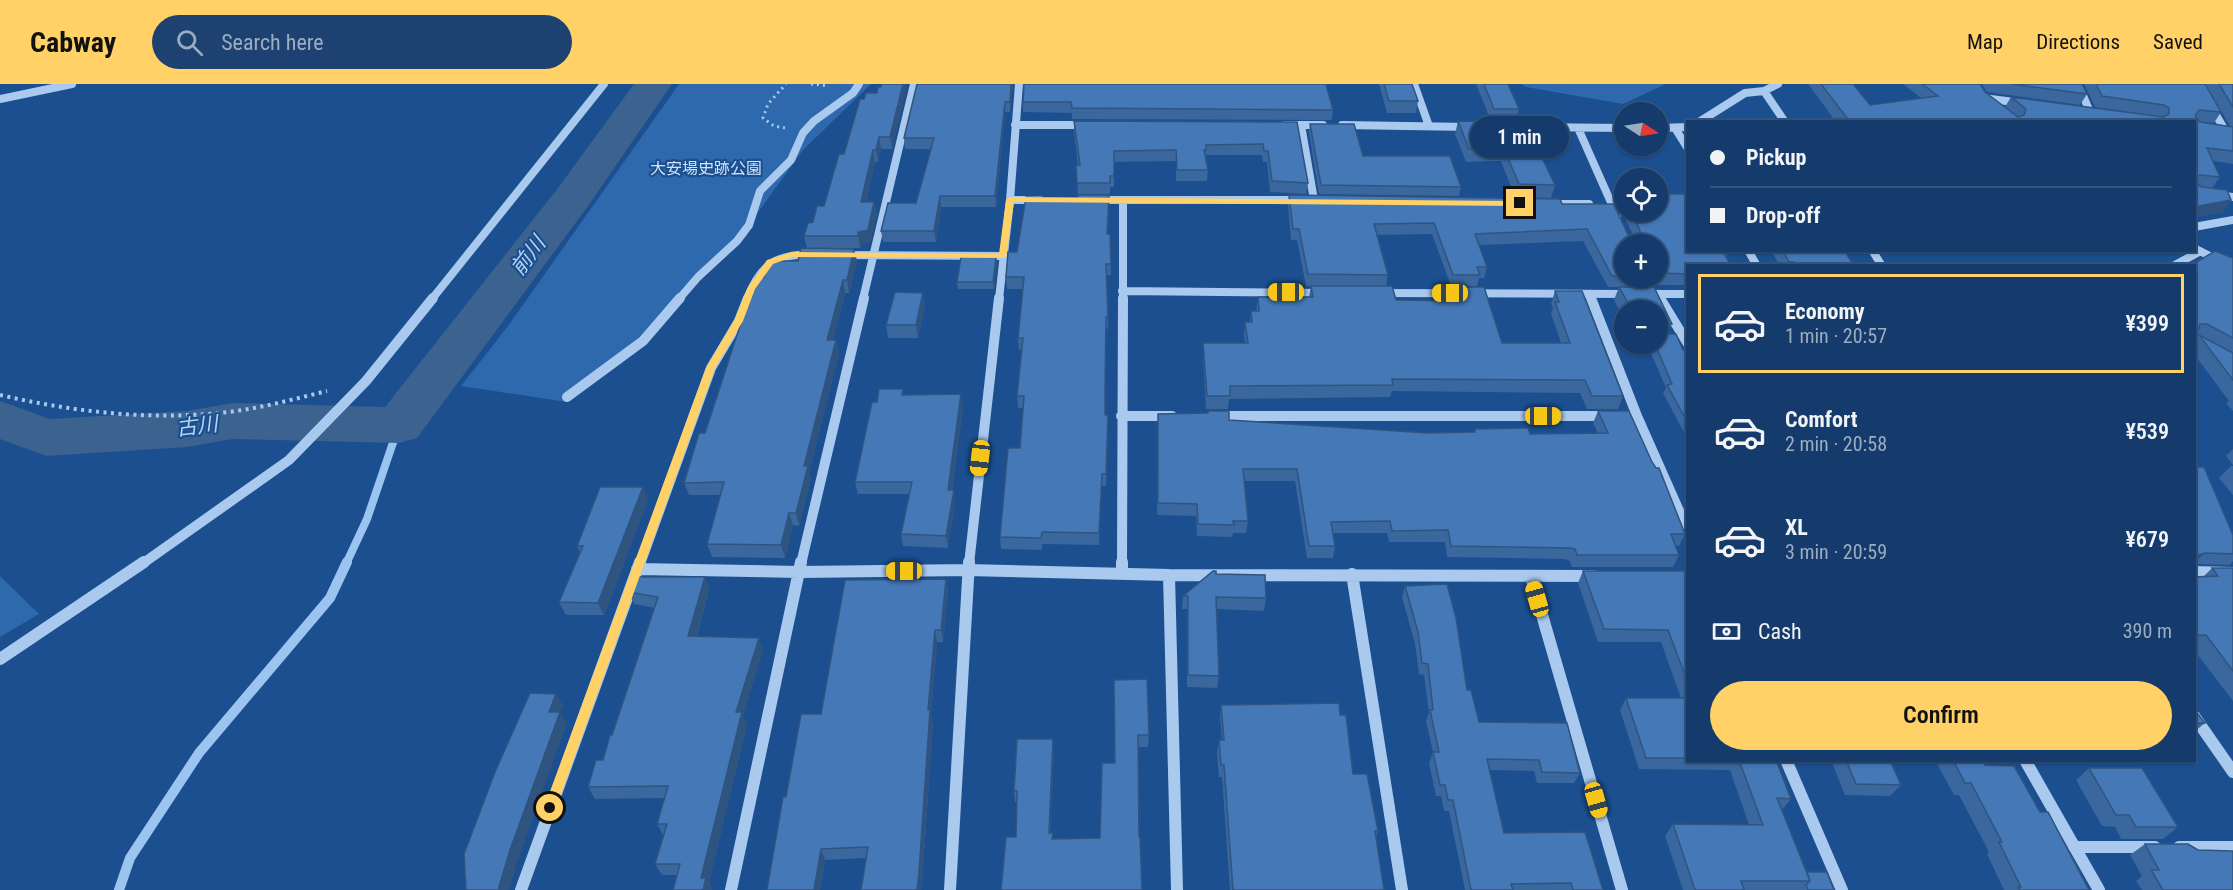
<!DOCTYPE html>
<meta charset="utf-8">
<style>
:root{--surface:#143b6b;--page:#1d4271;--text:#f1f3f6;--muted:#9dadc1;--line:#33557e;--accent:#ffd166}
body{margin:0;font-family:"Roboto Condensed","Noto Sans JP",sans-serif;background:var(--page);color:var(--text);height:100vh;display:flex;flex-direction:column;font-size:22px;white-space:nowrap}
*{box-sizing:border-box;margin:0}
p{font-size:20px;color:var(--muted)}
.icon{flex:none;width:33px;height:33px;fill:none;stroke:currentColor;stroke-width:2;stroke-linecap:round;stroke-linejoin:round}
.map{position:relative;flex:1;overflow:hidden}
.side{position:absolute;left:1686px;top:180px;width:510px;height:498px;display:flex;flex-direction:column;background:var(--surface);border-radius:0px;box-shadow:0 2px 4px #0004,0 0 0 2px var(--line)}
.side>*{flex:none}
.guide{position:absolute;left:1686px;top:36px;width:510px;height:132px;border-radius:0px;box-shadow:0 2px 4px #0004,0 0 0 2px var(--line);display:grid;align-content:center;height:132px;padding:0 24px;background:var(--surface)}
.needle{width:39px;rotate:102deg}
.controls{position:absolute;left:1614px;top:18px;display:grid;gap:12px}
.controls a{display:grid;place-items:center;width:54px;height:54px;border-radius:50%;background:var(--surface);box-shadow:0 2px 4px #0004,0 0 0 2px var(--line);font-size:30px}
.end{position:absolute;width:27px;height:27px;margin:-14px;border:8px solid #ffd166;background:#111;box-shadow:0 0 0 3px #111}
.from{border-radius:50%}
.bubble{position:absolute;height:42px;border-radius:21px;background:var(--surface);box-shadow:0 2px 4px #0004,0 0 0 2px var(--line);font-size:20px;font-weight:600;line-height:42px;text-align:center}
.car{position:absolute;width:18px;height:36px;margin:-18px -9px;border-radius:8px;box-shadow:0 0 4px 2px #0007;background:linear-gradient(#f5c518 24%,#345 0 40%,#f5c518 0 76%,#345 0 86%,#f5c518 0)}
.guide b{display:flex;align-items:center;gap:21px;height:57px;font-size:22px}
.guide b+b{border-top:2px solid var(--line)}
.guide i{width:15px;height:15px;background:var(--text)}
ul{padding:10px 0 0;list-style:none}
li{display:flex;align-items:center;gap:18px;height:99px;margin:0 12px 9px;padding:0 12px;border:3px solid transparent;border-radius:0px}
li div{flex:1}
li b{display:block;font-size:22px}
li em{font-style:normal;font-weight:600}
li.active{border-color:var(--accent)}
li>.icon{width:54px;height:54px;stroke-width:1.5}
.pay{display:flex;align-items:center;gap:15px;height:66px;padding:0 24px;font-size:22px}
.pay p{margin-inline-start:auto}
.cta{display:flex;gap:12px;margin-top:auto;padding:12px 24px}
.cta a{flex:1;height:69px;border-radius:36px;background:var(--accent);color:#111;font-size:24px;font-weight:600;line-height:69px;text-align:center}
header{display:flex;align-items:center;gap:36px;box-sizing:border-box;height:84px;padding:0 30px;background:var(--accent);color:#111}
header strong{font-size:28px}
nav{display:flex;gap:33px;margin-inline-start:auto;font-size:21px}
.search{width:420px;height:54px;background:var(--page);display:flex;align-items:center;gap:15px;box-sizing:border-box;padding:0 21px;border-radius:33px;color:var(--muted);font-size:22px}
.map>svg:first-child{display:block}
</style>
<header>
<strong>Cabway</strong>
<div class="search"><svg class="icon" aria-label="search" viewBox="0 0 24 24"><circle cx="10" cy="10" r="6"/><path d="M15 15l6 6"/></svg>Search here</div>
<nav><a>Map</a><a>Directions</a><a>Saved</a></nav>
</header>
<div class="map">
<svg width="2233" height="806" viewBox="0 0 2233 806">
<rect width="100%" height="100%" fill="#1b4f8f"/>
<path fill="#2e69ad" d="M679,0H871L803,66L751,138L659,241L567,318L461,302L508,242Z
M1522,0H1666L1623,20L1526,3Z
M0,492L39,530L0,553Z"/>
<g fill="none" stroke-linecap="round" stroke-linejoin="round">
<path stroke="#9cc4f0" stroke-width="8" d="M346,480L367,435L399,341"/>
<path stroke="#9cc4f0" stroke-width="10" d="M119,806L130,774L199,669L330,514L347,478"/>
<path fill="#3c6290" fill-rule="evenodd" d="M634,0H672L588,122L417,354L399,359L233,355L187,363L46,372L0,355V317L50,335L187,327L233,319L385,323L558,104Z"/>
<path stroke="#a9c9ee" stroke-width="3" stroke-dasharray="2 4" stroke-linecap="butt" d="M811,0L829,2
M785,44L774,42L763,34L768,20L786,0"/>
<path stroke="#a9c9ee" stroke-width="4" stroke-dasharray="3 4.5" stroke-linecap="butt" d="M0,311C75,328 151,337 228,328C262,324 294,315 327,307"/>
<path stroke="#a9c9ee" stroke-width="8" d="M1414,0L1429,42
M2078,0L2090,28
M2198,0L2226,48
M1764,7L1785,38
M1983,14L2022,19
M0,15L72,0
M1699,38L1745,9L1764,7L1778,0
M1015,41H1086
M1285,41H1323
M1301,41L1314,116
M1342,41L1470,43
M1516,43L1624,44
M1578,44L1617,132
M1658,44L1688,43
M1675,44L1688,65
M2194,108L2233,113
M1010,116H1040
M1097,116H1301
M1550,120H1589
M2194,143L2233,136
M2194,164L2233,184
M1748,166L1757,182
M1872,166L1882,182
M841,171L1003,172
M2173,182L2199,168
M1646,194L1653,210
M1122,207L1323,209
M1380,209L1629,210
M1590,210L1592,215
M1644,210H1688
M1658,210L1661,215
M432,215L604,0
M679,215L698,193L737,157L749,141L760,107L791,76L803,49L814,37L853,9L859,0
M747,215C761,179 777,170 814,170
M863,215L914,0
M999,215L1010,116L1019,0
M1123,215V117"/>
<path stroke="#a9c9ee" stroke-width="10" d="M1591,214L1637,332L1688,447
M1660,214L1688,260
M567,313L643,257L680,214
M1121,332H1172
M1217,332H1637
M142,480L289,376L366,297L433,214
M640,480L711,284L739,237L748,214
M801,480L864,214
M969,480L999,214
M1122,480L1123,214"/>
<path stroke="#a9c9ee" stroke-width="12" d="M637,485L799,488L968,486L1169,491L1594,492
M2194,488L2233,489
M1122,490V478
M1352,490L1402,806
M1169,491L1177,806
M1531,493L1622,806
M0,575L144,478
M2194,632L2233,688
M1786,676L1842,806
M2025,676L2099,806
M2074,763H2155
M2179,763H2233
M521,806L640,478
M731,806L801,478
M950,806L969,478"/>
</g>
<path fill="#3a679d" d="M882,0H905L906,6L892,65H881L878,78H875L866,118H874L877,130L870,158L861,161L860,164H807L804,152L824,122L864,15L877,9L881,3Z
M1013,0L1010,28H1005L996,123H941L936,158H883L881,147L916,119L932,65H905L904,54Z
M1024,0L1333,26L1332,36L1072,35V29L1023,28V18Z
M1379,0H1412L1418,17L1416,29H1387Z
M1476,0H1508L1519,25L1516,37H1491Z
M1810,0H1853L1870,21L1921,14L1903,0H1980L1985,8L2005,23L2011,13L2158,33L2157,32L2095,23L2084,0H2205L2221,28L2214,39L2200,38L2232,43L2230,42L2205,0H2233V80L2213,77L2220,93L2212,104L2201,103L2223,128L2194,133V38H1836L1809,1Z
M1982,0H2082L2087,10L2080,21L1987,8Z
M1074,37L1297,38L1308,99L1306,110L1270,108L1267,78H1263L1262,71H1206L1208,86L1207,97H1176V77L1114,78V103H1110V110H1078L1076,81H1078L1074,48Z
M1458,37L1525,38L1555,101L1551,114L1515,113L1501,77L1466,78L1455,50Z
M1310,40L1363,72L1461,103L1459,112L1319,110L1309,49Z
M1659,110L1688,166H1729L1726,173L1688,182V201H1656L1653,194H1658V160H1624V194H1647L1643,203L1672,240L1667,250L1683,266H1688V356L1663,309L1666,304L1647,260H1658V226H1624V235L1614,216L1619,203H1608L1583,157L1479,161L1487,183L1484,194H1479L1477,202H1451L1432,150L1377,151L1388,191L1386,202H1306L1297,156H1291L1288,122L1289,111L1562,120L1635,155L1624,132L1626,128H1658V113Z
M1109,122L1108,150H1110L1111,191H1107L1108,245H1106L1105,317V331H1108V343L1106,402H1102L1099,461L1042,460V466L1001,465L1000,453L1020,364L1023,324H1018L1017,312L1022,266H1019L1018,254L1023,205H1007L1006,193L1017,168Z
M854,165L857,177L849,209H845L833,256H836L839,269L809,388L811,395L799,442L793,441L785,474L712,473L707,460L721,411H689L684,399L705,349L764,193Z
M1771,166H1844L1854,182H1780Z
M996,173L997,180L994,205H958L957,198Z
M2233,174V327L2226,319L2229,317L2194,270V257L2198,252H2194V182Z
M1311,202L1396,216L1456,217L1455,215L1458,203L1502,259H1561L1551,230L1553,224L1551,220L1555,207L1623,312L1618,325H1587L1580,309L1392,307L1390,313L1229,315L1228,325H1206L1203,271V259H1245L1244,250L1245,238H1250L1251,227H1256L1258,213H1309Z
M925,222L918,254H888L886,241Z
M904,311L963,323L952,406L955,419L948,464L903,462L901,450L909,410H858L855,398Z
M1598,327L1685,450L1679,462H1675L1679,471L1673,483H1572L1570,477L1565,475L1447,473L1445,458H1389L1387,449H1333L1335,462L1333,474H1307L1295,397H1244L1248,437L1246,449H1233L1232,453L1197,452L1196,432L1157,431L1158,342L1229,336L1428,349L1474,348L1475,345L1530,350L1598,349L1593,339Z
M2233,365V381L2226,372Z
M2231,382H2233V411L2219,394Z
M2194,383L2233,451V477L2230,481L2194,480Z
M648,416L604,531H566L559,518L580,468L577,462Z
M2212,484H2233V617L2194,566V493H2203Z
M1583,487L1688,489V676H1776L1791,715L1782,726L1807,788L1834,806H1683L1665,752L1673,740L1749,741L1730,686L1639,685L1620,626L1626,614H1681L1661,558H1598L1578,499Z
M1216,490L1266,514L1264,527L1217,525L1219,592L1217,604L1187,603V525H1182L1183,512Z
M705,493L709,505L697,552L763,566L743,631L747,640L709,798L712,805L677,791H662L655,780L663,751L657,740L665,714L595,715L588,703L603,676L612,651L655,524L634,520L628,508Z
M946,495L948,507L943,558H937L931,630L933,638L922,799L866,774L825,776L820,806H767L821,630Z
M1405,502L1467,606L1479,638L1580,689L1574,699H1537L1534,687L1489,686L1504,749L1603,806H1465L1449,727H1444L1441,712H1436L1429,679L1433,668L1426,637L1429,629L1424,591L1419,590L1415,560L1402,513Z
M1114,596L1149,651L1148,663H1138L1139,753L1142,806L1016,753V718H1015L1014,707L1054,667L1050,749L1053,755L1100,754L1114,679Z
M1221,621L1340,631L1353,690L1378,747L1376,753L1384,806H1230L1222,693H1219L1217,668L1219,656H1222L1220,633Z
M2194,625L2205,639L2194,648Z
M1831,676H1890L1901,701L1890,712L1845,711Z
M1935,676H1985V681L2040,728L2089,806H2004L1987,770L1989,768L1959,711H1954Z
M2089,684L2178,743L2163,755H2121L2115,743L2102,742L2076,696Z
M2145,760L2233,806H2142L2136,797L2142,792L2130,771Z"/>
<path fill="#305480" d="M903,0H905L906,6L892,65L890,53Z
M1011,0H1013L1010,28V18Z
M1005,18V28L996,123L995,112Z
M879,53L881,65L878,78L876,66Z
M873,66L875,78L863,130L861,118Z
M940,112L941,123L936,158L934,147Z
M2231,116L2223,128L2194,133V123Z
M874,118L877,130L870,158L861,161L860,164L858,152V148Z
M854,165L857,177L849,209L847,196Z
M996,173L997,180L994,205L993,198Z
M843,196L845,209L830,268L827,256Z
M923,209L925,222L918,254L916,241Z
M836,256L839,269L809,388L811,395L799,442L796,429L804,382Z
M961,310L963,323L950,418L948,406Z
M1102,390V402L1099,461V449Z
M643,403L648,416L604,531L598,519Z
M954,406L955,419L948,464L946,452Z
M789,429L793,441L785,474L781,461Z
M2205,469L2194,479V476L2199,471Z
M705,493L709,505L693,564L688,552Z
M946,495L948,507L943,558L941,546Z
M935,546L937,558L931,630L933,638L922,799L921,806H917L928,626Z
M759,554L763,566L743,631L747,640L709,798L712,805V806H703L701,794L736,628Z
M556,610L563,621L556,639L549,628Z
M560,628L567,639L518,776L509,806H498L510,766Z
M1053,655L1054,667L1050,760L1049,749Z
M821,765L825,776L820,806H814Z"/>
<path fill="#4478b7" stroke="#305480" stroke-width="1.5" d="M882,0H903L890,53H879L876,66H873L861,118H874L868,146L858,148V152H804L808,139L813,138L817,122H824L839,70H844L860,15H864L866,9H877L878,3H881Z
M917,0H1011L1010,18H1005L995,112H940L934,147H881L888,119H916L934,54H904Z
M1024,0H1326L1333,26L1072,24L1071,18H1023Z
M1384,0H1412L1418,17H1389Z
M1484,0H1508L1519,25H1494Z
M1821,0H1853L1870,21L1938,12L1922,0H1980L1985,8L2018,33L2024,31L2026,25L2011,13L2163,33L2169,30V24L2164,21L2102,12L2096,0H2205L2221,28L2199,26L2195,32L2200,38L2233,43V67L2207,64L2220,93L2200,91L2197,93V100L2202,103L2227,106L2231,116L2194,123V38H1850Z
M2012,0H2082L2087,10Z
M2219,0H2233V23Z
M1074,37L1297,38L1308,99L1272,97L1268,67H1264L1263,60L1206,61V66H1204L1208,86H1177L1176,66L1114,67V92H1110V99H1077L1076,81H1080Z
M1458,37L1525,38L1555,101L1519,100L1504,65H1469Z
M1310,40H1354L1363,72H1450L1461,103L1321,101Z
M1659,110H1688V166H1722L1731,182H1688V190L1661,189L1658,183V160H1624V192H1612L1587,145L1475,150L1487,183H1477L1480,191H1453L1434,139L1374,140L1388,191L1308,190L1299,145H1293L1289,111L1560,115L1562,120H1614L1628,151L1634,155L1640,152V147L1632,128H1658V121H1665Z
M1078,111H1109L1107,150H1110L1111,180H1106L1108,233H1106L1105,305V331H1108L1106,390H1102L1099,449L1042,448L1041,454L1000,453L1008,364H1020L1024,312H1017L1023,254H1018L1024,193H1006L1008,168H1017L1026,113L1078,114Z
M801,164L854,165L847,196H843L827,256H836L804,382H808L796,429H789L781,461L707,460L724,398L684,399L699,349H705L756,193H764L769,177H798Z
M1782,166H1844L1854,182H1796L1794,178H1789Z
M2215,167L2233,174V254L2207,240H2200L2197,249L2194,245V182H2190Z
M961,173H996L993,198H957Z
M1311,202H1392L1396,216L1460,217L1463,215L1458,203H1484L1502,259H1570L1555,218H1559L1555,207H1582L1623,312H1592L1585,296L1392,295L1393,301L1230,302V312H1207L1203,259H1248L1245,238H1252L1251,227H1259L1258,213H1313Z
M1619,203H1654L1672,240H1658V226H1632Z
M895,208L923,209L916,241H886Z
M1658,250H1676L1683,266H1688V339L1667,301L1672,300L1655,260H1658Z
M2199,251L2233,269V296Z
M879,305H903L902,311L961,310L948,406H954L946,452L901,450L912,398H855L872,318H877Z
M1208,327H1229V336L1428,349L1475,348V345L1528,344L1530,350L1608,349L1598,327H1629L1652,378L1656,384H1659L1685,450H1671L1679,471H1577L1575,465L1570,464L1451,462L1448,446L1392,447L1390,437L1331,438L1335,462H1309L1297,385H1243L1248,437H1233L1234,441L1198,440L1197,420L1158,419V330L1208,329Z
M2194,383H2204L2233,451V470L2205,469L2199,471L2194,465Z
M600,403H643L598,519L559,518L583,462H577Z
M2212,484H2233V587L2206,551H2194V493L2218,492Z
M1213,487H1216V490L1265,491L1266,514L1216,513L1219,592L1188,591V512H1183Z
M1583,487H1687L1688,489V599L1668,546L1604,545Z
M633,493H705L688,552L759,554L736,628H742L701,794H706L703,806H673L680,780H655L667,740H657L668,702L588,703L596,676H603L610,651H612L658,513L628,508Z
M946,495L941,546H935L928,626H930L919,788L917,806H861L868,763L821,765L814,806H767L783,713H786L801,630H821L845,496Z
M1447,500L1456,534L1467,606H1471L1479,638L1567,639L1580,689L1542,688L1539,676L1487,675L1504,749L1585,748L1603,806H1573L1571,799L1511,800L1513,806H1471L1453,716H1448L1445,701H1440L1433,668H1439L1430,626H1433L1428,580L1422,579L1418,548L1405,502Z
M1147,595L1149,651H1138L1139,753H1140L1142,806H1001L1006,753H1016L1017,707H1014L1017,655H1053L1049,749H1053L1052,755L1100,754L1102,679H1115L1114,596Z
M530,609L556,610L549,628H560L510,766L498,806H466L464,770L495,688Z
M1626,614H1688V674H1646Z
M1339,619L1340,631H1346L1353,690H1367L1378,747H1375L1384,806H1233L1224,681H1221L1219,656H1224L1221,621Z
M2194,625L2205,639H2194Z
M1739,676H1776L1791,715L1777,714L1810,797H1741L1744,806H1695L1673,740L1763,741Z
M1846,676H1890L1901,701L1856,700Z
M1953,676H1985V681L2014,682L2040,728H2048L2089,806H2020L2018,803H2021L1999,758H2002L1971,699H1965Z
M2089,684H2142L2178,743H2136L2129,731H2116Z
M2145,760H2188L2198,766L2233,767V806H2163L2151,786H2159Z
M1807,788H1827L1834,806H1808L1806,801L1810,797Z"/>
<path fill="#ffd166" d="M1010,113L1520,117L1524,119L1520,122L1014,118L1006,174L793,173L773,180L755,205L743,237L715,284L556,724L555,728H546L544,724L706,284L734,237L747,205L767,176L792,168L999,170L1006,116Z"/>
<g text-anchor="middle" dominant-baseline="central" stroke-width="4.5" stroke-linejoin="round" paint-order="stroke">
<g font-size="16" fill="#cfe3fa" stroke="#1b4f8f">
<text x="706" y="84">大安場史跡公園</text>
</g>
<g font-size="21" font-style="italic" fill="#b5d3f5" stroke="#1b4f8f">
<text transform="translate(528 172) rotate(-53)">前川</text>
<text transform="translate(197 342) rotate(-7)">古川</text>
</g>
</g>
</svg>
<div class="controls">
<a><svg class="needle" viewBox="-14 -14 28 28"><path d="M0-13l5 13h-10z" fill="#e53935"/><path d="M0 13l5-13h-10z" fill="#9dadc1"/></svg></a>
<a><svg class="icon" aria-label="locate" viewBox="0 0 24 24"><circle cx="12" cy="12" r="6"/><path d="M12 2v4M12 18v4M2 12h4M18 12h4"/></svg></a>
<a>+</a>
<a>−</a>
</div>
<i class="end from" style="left:550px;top:724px"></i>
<i class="end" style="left:1520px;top:119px"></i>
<div class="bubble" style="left:1470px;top:32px;width:99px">1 min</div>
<i class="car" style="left:1286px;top:208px;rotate:270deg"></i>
<i class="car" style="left:1450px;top:209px;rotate:270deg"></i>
<i class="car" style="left:1543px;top:332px;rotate:90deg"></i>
<i class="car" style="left:980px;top:374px;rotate:187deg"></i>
<i class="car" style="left:904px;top:487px;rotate:270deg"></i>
<i class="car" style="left:1537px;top:515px;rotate:344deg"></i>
<i class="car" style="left:1596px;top:716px;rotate:164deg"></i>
<div class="guide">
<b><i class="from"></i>Pickup</b>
<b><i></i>Drop-off</b>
</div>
<section class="side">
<ul>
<li class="active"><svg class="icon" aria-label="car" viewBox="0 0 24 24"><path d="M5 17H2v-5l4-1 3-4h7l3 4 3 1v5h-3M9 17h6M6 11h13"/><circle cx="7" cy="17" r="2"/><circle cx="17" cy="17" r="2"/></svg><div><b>Economy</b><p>1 min · 20:57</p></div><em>¥399</em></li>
<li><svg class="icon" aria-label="car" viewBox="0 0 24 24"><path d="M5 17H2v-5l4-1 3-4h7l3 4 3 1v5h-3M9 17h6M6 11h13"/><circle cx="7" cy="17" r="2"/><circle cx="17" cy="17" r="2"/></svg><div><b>Comfort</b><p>2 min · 20:58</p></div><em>¥539</em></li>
<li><svg class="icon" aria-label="car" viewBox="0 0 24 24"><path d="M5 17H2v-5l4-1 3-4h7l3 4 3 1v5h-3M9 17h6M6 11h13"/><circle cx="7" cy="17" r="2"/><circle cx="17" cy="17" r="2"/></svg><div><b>XL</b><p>3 min · 20:59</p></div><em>¥679</em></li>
</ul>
<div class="pay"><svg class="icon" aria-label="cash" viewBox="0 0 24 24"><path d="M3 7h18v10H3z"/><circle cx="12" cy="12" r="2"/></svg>Cash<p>390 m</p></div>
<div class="cta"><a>Confirm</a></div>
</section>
</div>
